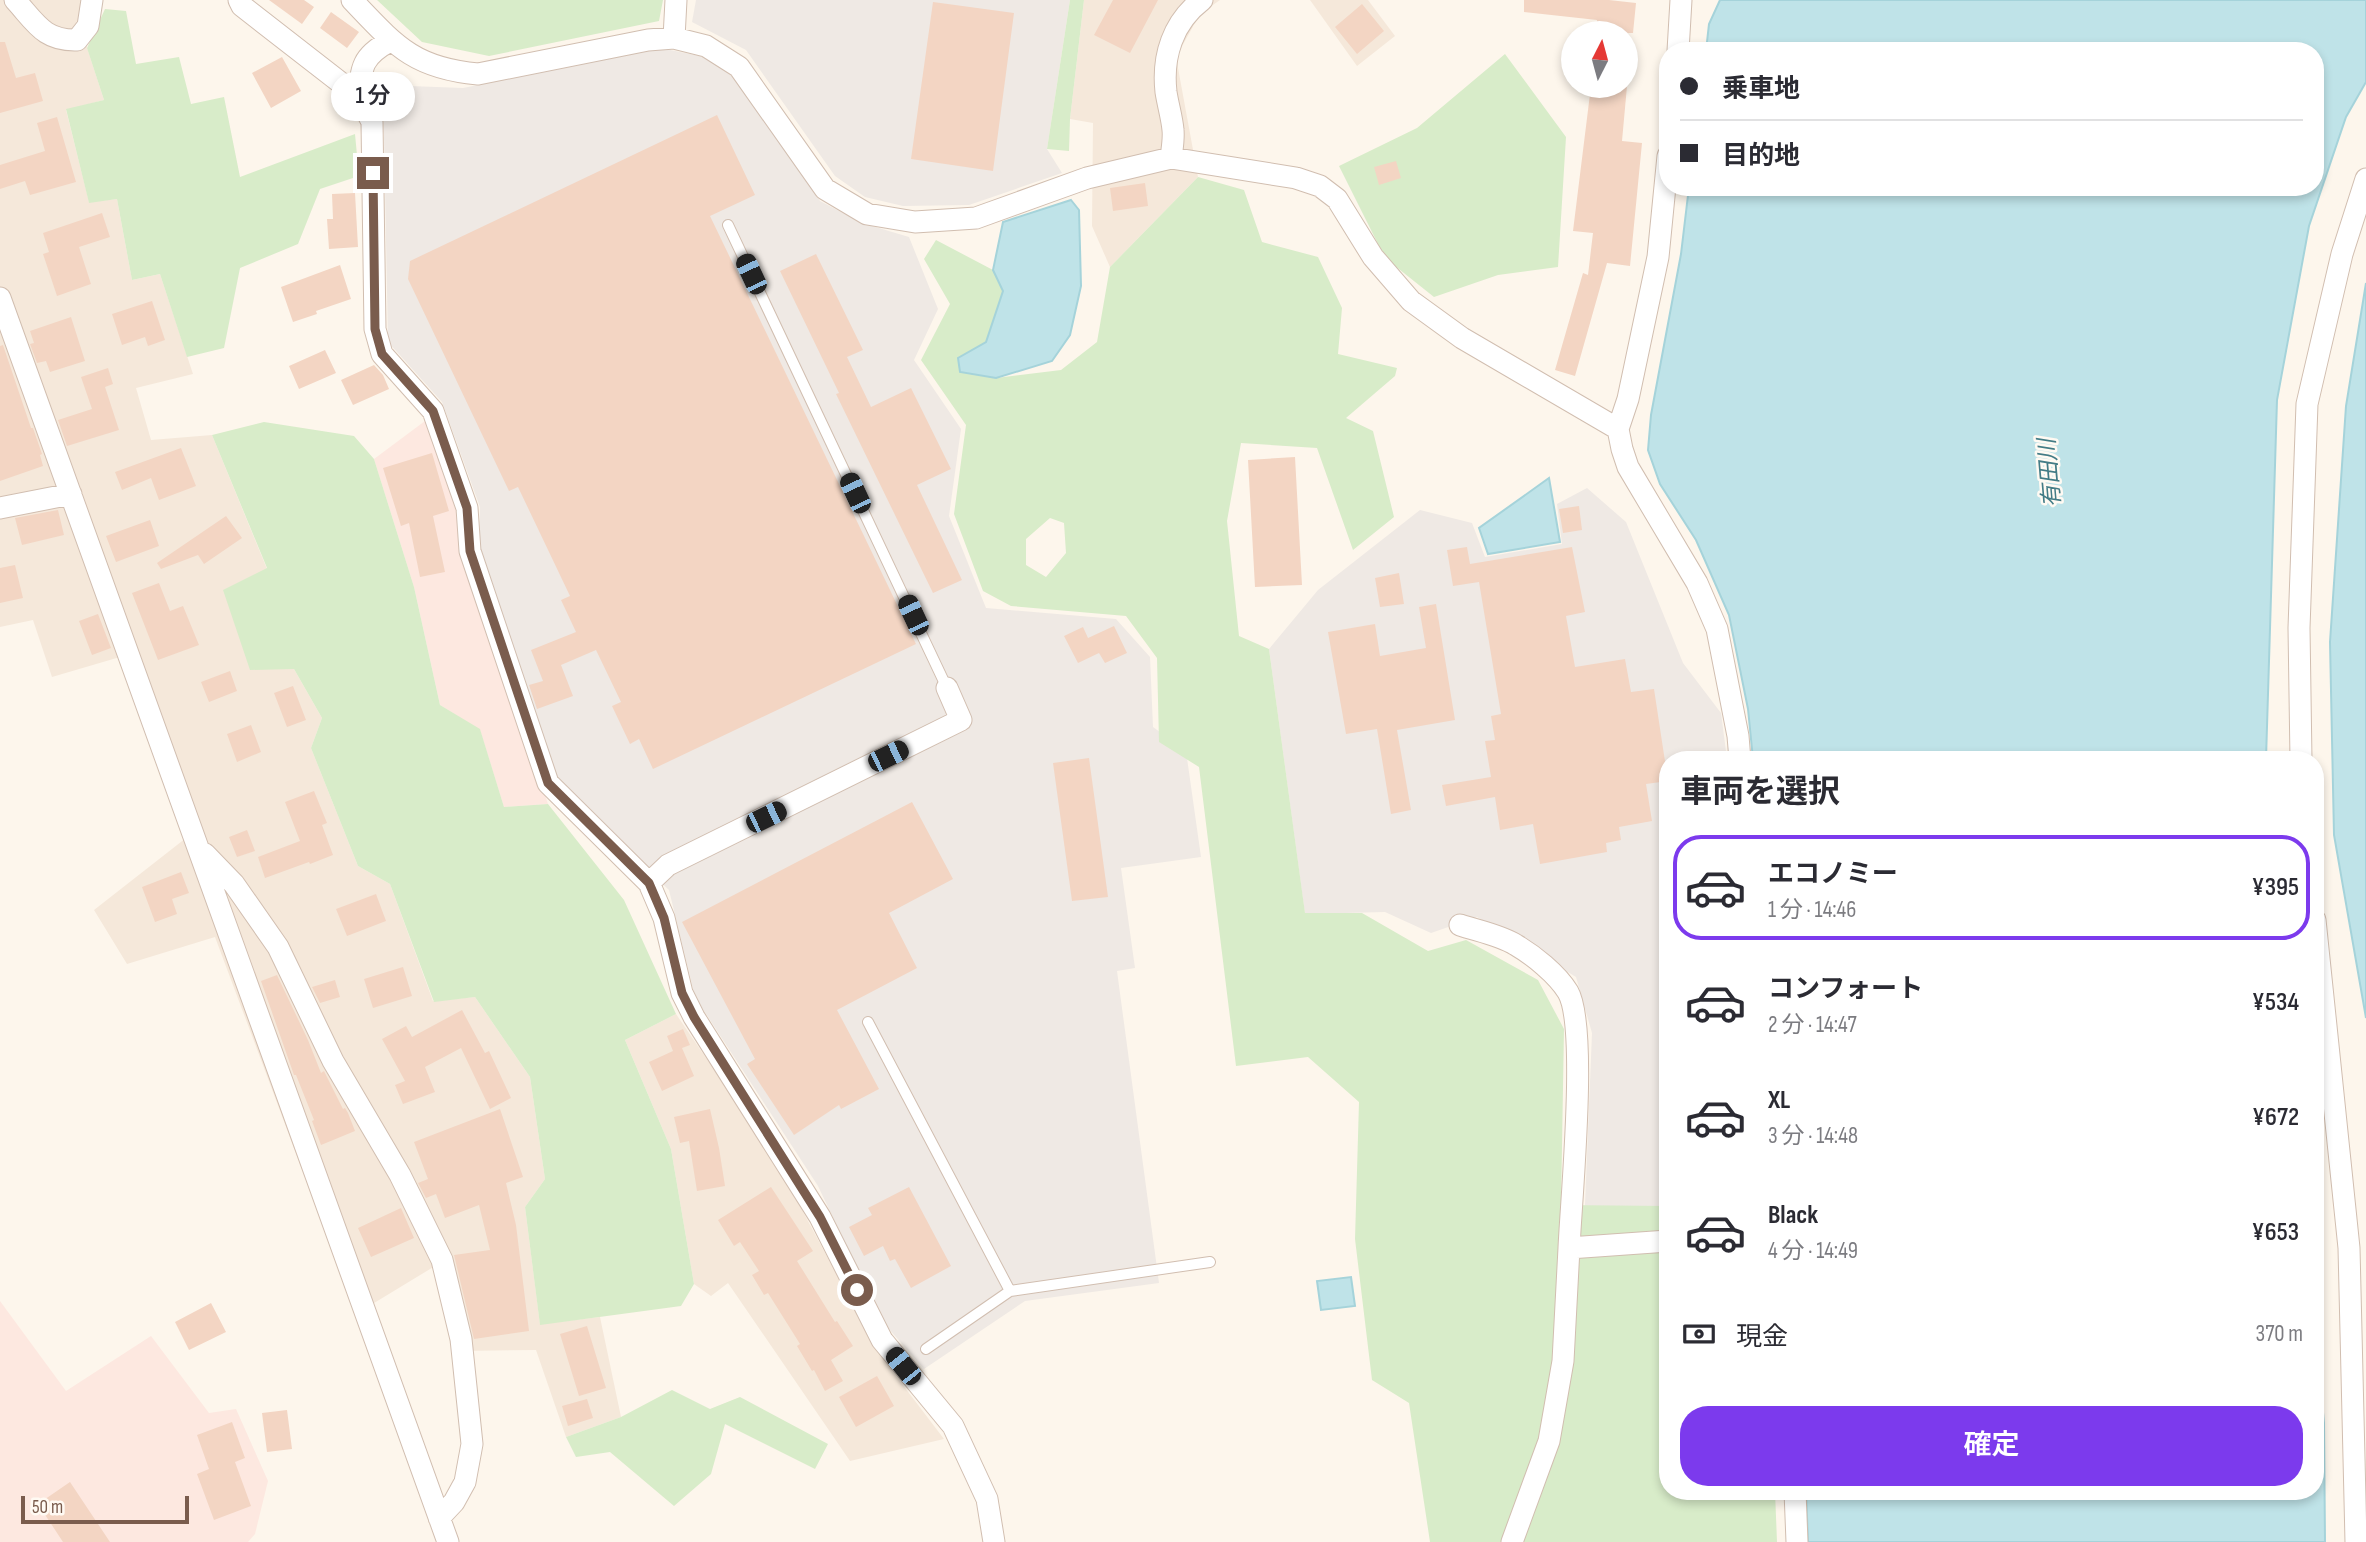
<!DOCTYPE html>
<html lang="ja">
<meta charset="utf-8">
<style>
:root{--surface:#fff;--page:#f7f7f7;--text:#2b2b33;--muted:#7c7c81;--line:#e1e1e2;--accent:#7c3aed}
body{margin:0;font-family:"Sofia Sans Condensed","Noto Sans JP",sans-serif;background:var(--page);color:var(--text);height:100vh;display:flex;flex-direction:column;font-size:26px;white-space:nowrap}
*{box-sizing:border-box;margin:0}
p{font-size:23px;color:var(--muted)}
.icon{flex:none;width:38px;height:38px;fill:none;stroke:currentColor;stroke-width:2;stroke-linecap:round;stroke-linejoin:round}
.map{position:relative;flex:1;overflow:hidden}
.sheet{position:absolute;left:1659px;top:751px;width:665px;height:749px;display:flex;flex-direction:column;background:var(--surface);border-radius:28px;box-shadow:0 4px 10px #0003}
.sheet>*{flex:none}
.banner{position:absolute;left:1659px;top:42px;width:665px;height:154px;border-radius:28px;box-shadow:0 4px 10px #0003;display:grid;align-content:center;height:154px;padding:0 21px;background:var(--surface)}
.needle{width:46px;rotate:6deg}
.fabs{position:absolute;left:1561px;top:21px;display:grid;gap:14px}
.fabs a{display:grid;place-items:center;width:77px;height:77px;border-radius:50%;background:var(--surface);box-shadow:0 4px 10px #0003;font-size:35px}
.scale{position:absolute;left:21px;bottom:18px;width:168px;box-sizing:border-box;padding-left:7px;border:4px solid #7a5c4d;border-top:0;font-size:19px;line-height:24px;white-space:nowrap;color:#7a5c4d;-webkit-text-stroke:5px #fffaf3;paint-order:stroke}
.end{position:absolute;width:32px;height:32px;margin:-16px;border:9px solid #7a5c4d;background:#fff;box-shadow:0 0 0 4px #fff}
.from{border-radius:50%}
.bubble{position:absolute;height:49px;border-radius:24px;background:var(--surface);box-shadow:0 4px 10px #0003;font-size:23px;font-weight:600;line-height:49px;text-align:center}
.car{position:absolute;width:21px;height:42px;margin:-21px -10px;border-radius:9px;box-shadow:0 0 5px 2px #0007;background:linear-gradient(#222 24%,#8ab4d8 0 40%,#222 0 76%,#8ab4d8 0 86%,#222 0)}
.banner b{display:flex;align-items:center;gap:24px;height:66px;font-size:26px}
.banner b+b{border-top:2px solid var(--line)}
.banner i{width:18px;height:18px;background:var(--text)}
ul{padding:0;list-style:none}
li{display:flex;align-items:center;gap:21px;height:105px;margin:0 14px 10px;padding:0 7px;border:4px solid transparent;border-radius:28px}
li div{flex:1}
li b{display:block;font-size:26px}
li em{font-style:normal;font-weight:600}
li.active{border-color:var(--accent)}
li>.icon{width:63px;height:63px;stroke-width:1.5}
h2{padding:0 21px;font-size:32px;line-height:84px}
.pay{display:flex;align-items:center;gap:18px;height:77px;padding:0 21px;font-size:26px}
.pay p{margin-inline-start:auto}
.action{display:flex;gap:14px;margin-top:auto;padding:14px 21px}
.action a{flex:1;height:80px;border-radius:28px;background:var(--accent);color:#fff;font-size:28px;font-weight:600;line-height:80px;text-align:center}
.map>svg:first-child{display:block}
</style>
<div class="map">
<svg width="2366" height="1542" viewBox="0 0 2366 1542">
<rect width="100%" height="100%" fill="#fdf6ec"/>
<path fill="#f5e8da" d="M0,0H83L79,23L104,100L66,110L89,202L117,199L132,280L160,274L193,374L136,388L151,440L212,435L267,569L294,669L322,718L311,748L358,866L390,884L433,1001L475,997L530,1077L545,1179L525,1207L540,1324L600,1317L621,1417L566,1437L536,1350L458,1351L435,1266L356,1314L215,937L127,964L94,910L186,838L120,657L52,677L33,620L0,627Z
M1084,0H1220L1200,14L1176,57L1198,177L1110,267L1092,226L1093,123L1070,119Z
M1310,0H1368L1395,36L1357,66Z
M676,1014L773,1156L880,1355L944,1439L850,1461L728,1283L711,1296L694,1284L671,1149L625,1040Z"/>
<path fill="#fde8e0" d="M429,418L461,509L462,543L548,804L504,807L480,730L440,705L414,587L374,459Z
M0,1301L66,1391L151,1336L209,1413L236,1409L268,1481L255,1534L248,1542H0Z"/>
<path fill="#efe9e4" d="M696,0H1070L1047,149L1062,173L969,205L903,206L865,197L835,176L746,50L692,22Z
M661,48L704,57L733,77L820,201L862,223L909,237L938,309L914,360L961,429L949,516L986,608L1116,619L1150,657L1153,727L1186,751L1201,857L1121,868L1135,968L1117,971L1159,1283L1025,1301L924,1369L882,1321L818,1186L695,997L669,890L555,782L479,562L480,507L442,402L388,342L383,85L463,88Z
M1587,488L1626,522L1683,663L1721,713L1727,759L1668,760V1221L1584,1229L1592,1033L1576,977L1477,917L1431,933L1385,912L1305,914L1269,649L1318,590L1420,510L1472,523L1485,557L1562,544L1557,504Z"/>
<path fill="#d8ecc9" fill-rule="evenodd" d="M377,0H663L659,21L489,56L422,42Z
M1070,0H1084L1070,119L1069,151L1047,149Z
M105,9L126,11L136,64L179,57L191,104L224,97L240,177L355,134L359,176L320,189L298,244L240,268L224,348L187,357L160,274L132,280L117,199L89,203L66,109L104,100L87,48Z
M1505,54L1566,137L1558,267L1498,275L1434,297L1385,258L1339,166L1417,128Z
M1198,177L1244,190L1262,242L1318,257L1342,308L1338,354L1397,368L1395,376L1346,418L1373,431L1394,517L1353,550L1317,448L1241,443L1227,521L1239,636L1269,649L1305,913H1362L1428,951L1466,940L1538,980L1564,1029L1561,1205L1668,1206V1491H1775L1777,1542H1430L1409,1403L1372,1380L1355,1239L1359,1102L1308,1057L1236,1066L1199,767L1159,742L1157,658L1126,616L1011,606L983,591L954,514L966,425L921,360L950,304L924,259L936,240L993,270L1003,291L986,342L996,378L1061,370L1097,342L1110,267ZM1050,518L1064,523L1066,553L1046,577L1026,565V539Z
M264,422L354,436L374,459L414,587L440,705L480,729L504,807L548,804L624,900L676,1014L625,1040L671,1149L694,1284L681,1306L540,1325L525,1207L545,1179L530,1077L475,997L434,1002L390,884L358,866L311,748L322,718L294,669L250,670L223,590L267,568L212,435Z
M672,1390L710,1409L740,1397L828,1444L815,1469L725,1424L711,1474L674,1506L610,1452L576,1457L566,1437L621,1417Z"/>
<path fill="#bfe3e8" stroke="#a5d3da" stroke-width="2" d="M1720,0H2366V82L2346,117L2309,226L2277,400L2266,759H1753L1748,709L1729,615L1696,540L1660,484L1648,450L1651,415L1681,254L1689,187H2315V51H1706L1709,24Z
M1071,200L1079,210L1081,286L1070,335L1052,361L996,378L960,372L958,358L986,342L1003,291L993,270L1003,222Z
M2366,283V1018L2334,835L2330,642L2346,406Z
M1549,478L1560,542L1488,554L1479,528Z
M1351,1277L1355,1306L1321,1310L1317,1281Z
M2315,1326L2324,1423L2325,1542H1808L1806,1491H2315Z"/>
<path fill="#f3d5c3" d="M269,0H304L314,7L302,24Z
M1113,0H1158L1130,53L1094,35Z
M1524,0H1609L1636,3L1633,33H1596L1597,20L1524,12Z
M933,2L1014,13L993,171L911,159Z
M1362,4L1384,31L1357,54L1335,27Z
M331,12L359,32L347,48L320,28Z
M0,42H5L16,78L35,73L43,101L0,113Z
M282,57L301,91L271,108L252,73Z
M1591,86H1627L1622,141L1642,143L1630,266L1607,263L1575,376L1555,370L1583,273L1588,275L1593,233L1573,231Z
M717,115L755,195L710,216L916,644L653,769L639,739L630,744L612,706L621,702L596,650L561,665L573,696L537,709L529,685L543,681L531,650L576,632L561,600L570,596L518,487L509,491L408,279L410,261Z
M57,117L76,182L30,195L25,181L0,189V165L45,151L37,123Z
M1396,161L1401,178L1379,185L1374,167Z
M1145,183L1148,206L1113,211L1110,188Z
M355,193L358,247L329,249L327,219H333L332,194Z
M102,213L110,237L79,247L91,284L57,296L43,254L49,252L43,233Z
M816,254L863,350L847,357L871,407L911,388L951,469L917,485L962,580L933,593L836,394L839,393L780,271Z
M340,265L351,299L316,311L317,314L293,322L281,287Z
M152,301L165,340L148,346L145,337L122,345L112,314Z
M71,317L85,361L50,372L46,361L37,363L30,344L34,343L30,331Z
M3,345L31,428H33L42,454L40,455L43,466L0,481V346Z
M325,350L336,373L299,389L289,366Z
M374,365L383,375L389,389L353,405L341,380Z
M108,368L113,384L105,387L119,430L67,446L58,420L92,409L81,377Z
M181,448L196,486L159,500L151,478L122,490L115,472Z
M432,453L449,511L433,516L445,572L420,577L409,523L401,526L383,468Z
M1295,457L1302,585L1255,587L1248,460Z
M1579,506L1582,530L1563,533L1559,509Z
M58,510L64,535L22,545L15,518Z
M226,516L242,538L204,564L198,555L161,569L157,563Z
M150,520L159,546L116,562L106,536Z
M1467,547L1470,564L1572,547L1585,612L1566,616L1575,667L1625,659L1631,692L1654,689L1668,781L1646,784L1652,821L1619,827L1621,840L1606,843L1607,852L1540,864L1533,824L1500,830L1495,797L1446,806L1442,785L1491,777L1485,741L1495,740L1491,716L1501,714L1479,582L1453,586L1447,550Z
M15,565L23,598L0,603V568Z
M1399,573L1404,604L1380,607L1375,578Z
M159,583L170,611L183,606L199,645L158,660L132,593Z
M1436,604L1455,720L1397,730L1411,810L1391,814L1377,729L1346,734L1328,632L1375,624L1380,656L1426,648L1419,607Z
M98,614L111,648L92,655L79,621Z
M1114,626L1127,653L1105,663L1099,653L1078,663L1064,636L1083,627L1088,638Z
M230,671L237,691L209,702L201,682Z
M293,686L306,720L287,727L274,693Z
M251,725L261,752L237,762L227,734Z
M1089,758L1108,897L1072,901L1053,763Z
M314,791L327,823L322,825L333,855L310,864L309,862L265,878L258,857L300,841L285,802Z
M912,802L953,879L889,913L917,968L837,1010L879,1089L841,1109L839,1105L794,1135L747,1064L755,1059L682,922Z
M247,830L255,851L237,857L229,837Z
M181,872L189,893L172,899L177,914L155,922L142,887Z
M376,894L386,921L347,936L336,909Z
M403,967L412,996L373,1008L364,979Z
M277,975L308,1040L321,1073L324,1071L343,1109L345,1108L348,1113L355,1131L321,1145L312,1121L314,1120L296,1075H294L261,981Z
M335,980L340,997L320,1003L312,987Z
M462,1010L485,1053L489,1051L511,1098L490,1109L461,1048L425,1067L435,1092L403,1104L395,1085L405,1081L382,1039L406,1026L412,1037Z
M683,1029L690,1045L682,1048L694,1076L662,1091L649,1062L673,1051L667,1036Z
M500,1109L523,1177L506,1183L516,1225L529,1331L474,1339L454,1255L490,1250L479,1205L445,1218L436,1194L426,1198L418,1183L428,1179L414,1142Z
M710,1109L719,1148L725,1186L697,1191L689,1141L680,1143L674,1117Z
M771,1187L813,1251L797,1261L835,1322L837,1321L853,1346L831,1360L843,1381L825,1391L814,1370L812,1371L797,1346L800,1344L768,1293L764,1295L752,1275L759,1271L740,1242L734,1246L718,1220Z
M909,1187L951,1266L911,1288L895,1259L890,1261L883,1246L864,1256L849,1227L872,1215L868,1208Z
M401,1208L414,1238L371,1257L358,1228Z
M211,1303L226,1332L189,1350L175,1322Z
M587,1326L606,1388L579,1396L560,1334Z
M877,1376L894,1406L856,1427L839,1397Z
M587,1399L593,1418L568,1426L562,1406Z
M287,1410L292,1449L267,1452L262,1413Z
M232,1422L245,1458L235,1462L251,1506L214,1520L197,1474L209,1469L197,1435Z
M70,1482L110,1542H63L38,1504Z"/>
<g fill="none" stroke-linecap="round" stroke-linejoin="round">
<defs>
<path id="lane" d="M728,225L947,688
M868,1022L1010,1291
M926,1349L1010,1291L1210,1262"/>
<path id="street" d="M15,0C36,23 44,41 77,40L88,26L92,0
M239,0L242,6L359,97L372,122L375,329L382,354L433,411L467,508L470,551L548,783L649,883L664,918L682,993L694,1017L820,1217L882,1340L953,1426L987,1499L994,1542
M352,0C395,45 413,68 478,74L648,40L674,38L706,46L739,67L825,189L867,214L915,222L976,218L1087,178L1171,158L1296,178L1320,186L1337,199L1373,257L1411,301L1462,338L1618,429
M674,38L676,0
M1678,51L1681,0
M359,97C361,67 362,56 390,41
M1668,156L1658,257L1628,399L1618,429L1622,449L1628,467L1697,583L1717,629L1738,736L1740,760
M1171,158C1172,149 1174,139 1173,130C1172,118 1168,105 1166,92C1162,56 1173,22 1202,0
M0,298L448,1542
M0,508L71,494
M2301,760L2299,628L2307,404L2342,254L2366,179
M205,854L234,884L278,947L333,1061L400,1175L442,1260L461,1339L472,1444L465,1482L454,1502L439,1518
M649,883L668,865L961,720L947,688
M2315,920L2349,1248L2356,1542
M1460,925C1478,931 1500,935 1516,945C1533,955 1557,974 1568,992C1588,1027 1571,1200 1569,1248
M1795,1491L1797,1542
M1512,1542L1549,1441L1563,1361L1569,1248L1668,1241"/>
</defs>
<use href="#lane" stroke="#d1beb0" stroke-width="12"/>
<use href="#street" stroke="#d1beb0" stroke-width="23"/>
<use href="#lane" stroke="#fff" stroke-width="10"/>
<use href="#street" stroke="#fff" stroke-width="21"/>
</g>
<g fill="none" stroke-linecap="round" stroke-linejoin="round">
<path stroke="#7a5c4d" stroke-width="9" d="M373,173L375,329L382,354L433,411L467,508L470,551L548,783L649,883L664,918L682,993L694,1017L820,1217L857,1290"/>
</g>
<g text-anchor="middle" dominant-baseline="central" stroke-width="5" stroke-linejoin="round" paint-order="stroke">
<g font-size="23" font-style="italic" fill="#437c86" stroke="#fffaf3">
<text transform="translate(2050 473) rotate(-95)">有田川</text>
</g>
</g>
</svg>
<div class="fabs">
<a><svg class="needle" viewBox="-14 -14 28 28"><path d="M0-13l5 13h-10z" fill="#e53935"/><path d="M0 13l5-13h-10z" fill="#7c7c81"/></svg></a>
</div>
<div class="scale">50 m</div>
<i class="end from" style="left:857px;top:1290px"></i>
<i class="end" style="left:373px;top:173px"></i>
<div class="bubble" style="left:331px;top:72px;width:84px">1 分</div>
<i class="car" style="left:751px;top:274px;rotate:335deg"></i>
<i class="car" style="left:855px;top:493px;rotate:335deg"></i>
<i class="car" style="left:913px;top:615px;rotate:335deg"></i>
<i class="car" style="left:888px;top:756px;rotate:64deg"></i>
<i class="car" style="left:766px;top:817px;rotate:64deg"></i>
<i class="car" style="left:903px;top:1366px;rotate:321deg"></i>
<div class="banner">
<b><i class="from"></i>乗車地</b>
<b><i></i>目的地</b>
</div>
<section class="sheet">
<h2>車両を選択</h2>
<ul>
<li class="active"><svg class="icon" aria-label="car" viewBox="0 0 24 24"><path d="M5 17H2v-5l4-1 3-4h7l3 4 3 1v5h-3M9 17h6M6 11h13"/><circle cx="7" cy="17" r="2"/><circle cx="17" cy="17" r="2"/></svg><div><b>エコノミー</b><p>1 分 · 14:46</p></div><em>¥395</em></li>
<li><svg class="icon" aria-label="car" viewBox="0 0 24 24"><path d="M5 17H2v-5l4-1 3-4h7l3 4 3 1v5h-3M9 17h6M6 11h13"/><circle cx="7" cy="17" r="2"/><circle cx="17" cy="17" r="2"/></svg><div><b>コンフォート</b><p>2 分 · 14:47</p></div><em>¥534</em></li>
<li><svg class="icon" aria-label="car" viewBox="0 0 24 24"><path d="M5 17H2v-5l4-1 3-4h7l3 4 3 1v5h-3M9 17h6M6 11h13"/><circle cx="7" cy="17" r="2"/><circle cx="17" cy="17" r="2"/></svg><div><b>XL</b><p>3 分 · 14:48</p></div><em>¥672</em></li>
<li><svg class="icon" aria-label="car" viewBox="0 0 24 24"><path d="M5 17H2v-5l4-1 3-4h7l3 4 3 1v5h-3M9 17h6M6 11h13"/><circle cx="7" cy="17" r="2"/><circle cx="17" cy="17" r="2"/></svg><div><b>Black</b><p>4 分 · 14:49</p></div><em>¥653</em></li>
</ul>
<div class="pay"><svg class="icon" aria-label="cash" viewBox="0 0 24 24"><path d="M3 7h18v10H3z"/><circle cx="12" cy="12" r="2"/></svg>現金<p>370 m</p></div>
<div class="action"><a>確定</a></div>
</section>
</div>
